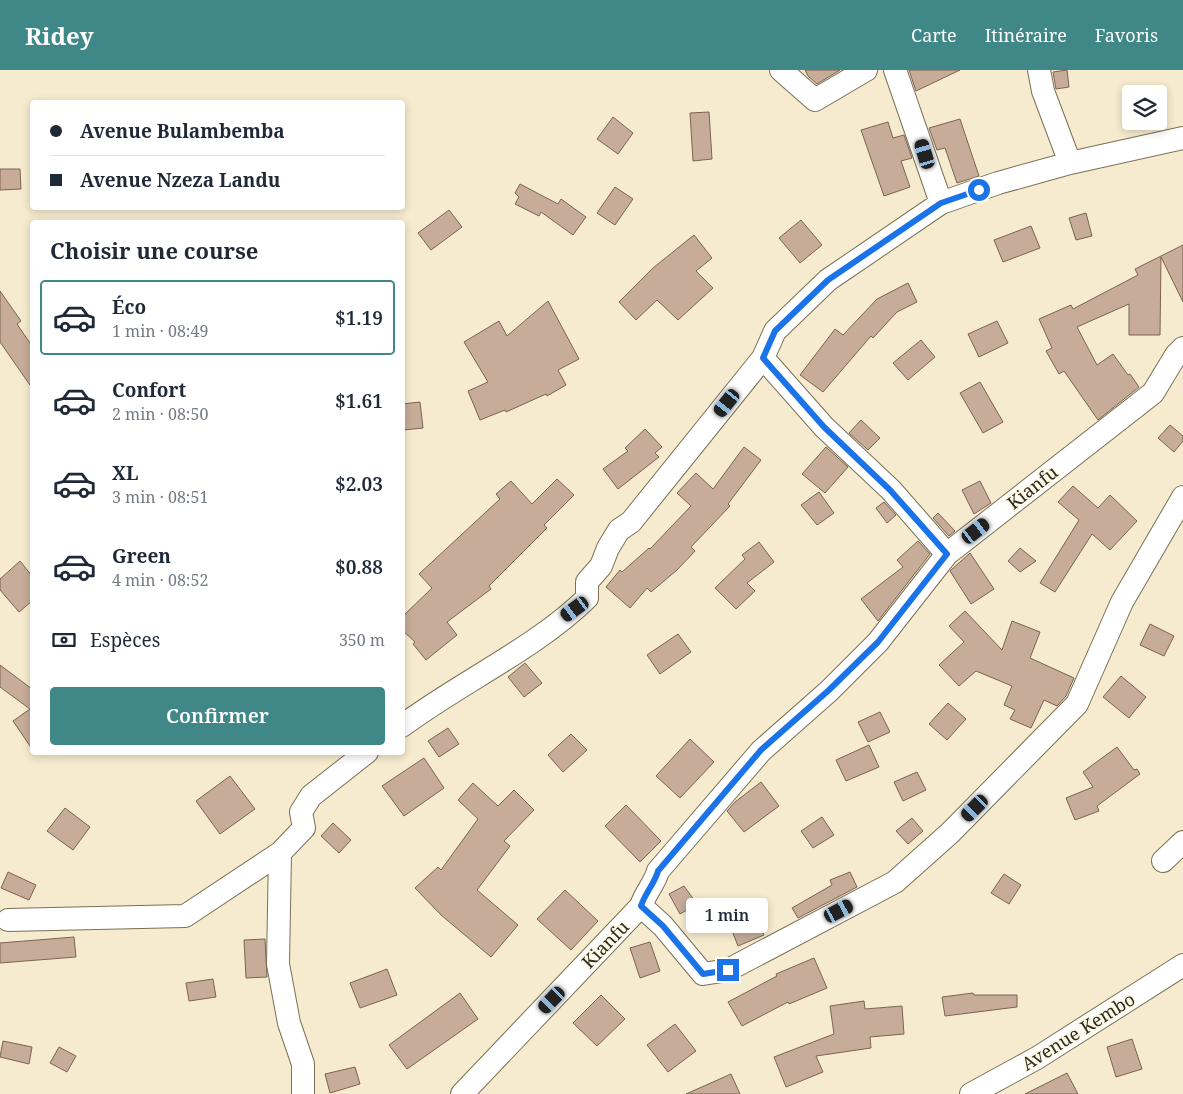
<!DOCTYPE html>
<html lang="fr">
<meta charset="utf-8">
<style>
:root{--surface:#fff;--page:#f2f2f3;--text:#1f2937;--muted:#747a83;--line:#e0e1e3;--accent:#408887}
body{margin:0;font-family:"Noto Serif",serif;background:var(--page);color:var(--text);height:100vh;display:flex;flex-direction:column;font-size:19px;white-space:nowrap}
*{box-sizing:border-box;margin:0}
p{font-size:16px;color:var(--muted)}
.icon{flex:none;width:28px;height:28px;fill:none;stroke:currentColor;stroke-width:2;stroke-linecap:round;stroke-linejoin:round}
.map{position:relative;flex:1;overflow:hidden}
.sheet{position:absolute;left:30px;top:150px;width:375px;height:535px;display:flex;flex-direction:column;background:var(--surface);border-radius:5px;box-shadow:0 2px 8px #0003}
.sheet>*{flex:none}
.hud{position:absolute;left:30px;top:30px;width:375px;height:110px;border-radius:5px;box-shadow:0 2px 8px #0003;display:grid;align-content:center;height:110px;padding:0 20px;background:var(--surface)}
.fabs{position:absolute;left:1122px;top:15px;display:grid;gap:10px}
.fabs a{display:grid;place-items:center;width:45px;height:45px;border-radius:5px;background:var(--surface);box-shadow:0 2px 8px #0003;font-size:25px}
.end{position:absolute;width:22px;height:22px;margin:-11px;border:6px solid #1a73e8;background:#fff;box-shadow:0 0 0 2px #fff}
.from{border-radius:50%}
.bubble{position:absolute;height:35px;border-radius:5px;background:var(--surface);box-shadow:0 2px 8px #0003;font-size:16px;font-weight:600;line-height:35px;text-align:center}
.car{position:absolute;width:15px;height:30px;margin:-15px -8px;border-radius:6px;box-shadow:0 0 4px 1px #0007;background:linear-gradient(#222 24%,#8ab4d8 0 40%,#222 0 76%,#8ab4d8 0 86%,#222 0)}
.hud b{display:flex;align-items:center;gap:18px;height:48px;font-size:19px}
.hud b+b{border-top:1px solid var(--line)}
.hud i{width:12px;height:12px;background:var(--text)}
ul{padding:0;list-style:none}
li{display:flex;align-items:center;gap:15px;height:75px;margin:0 10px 8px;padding:0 10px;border:2px solid transparent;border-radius:5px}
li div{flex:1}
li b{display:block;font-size:19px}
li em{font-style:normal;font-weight:600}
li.selected{border-color:var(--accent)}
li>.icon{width:45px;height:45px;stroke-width:1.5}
h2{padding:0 20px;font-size:22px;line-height:60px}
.pay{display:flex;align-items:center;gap:12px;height:55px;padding:0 20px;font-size:19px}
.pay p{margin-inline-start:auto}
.action{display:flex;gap:10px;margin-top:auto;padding:10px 20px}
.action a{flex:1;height:58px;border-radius:5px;background:var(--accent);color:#fff;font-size:20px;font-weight:600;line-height:58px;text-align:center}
header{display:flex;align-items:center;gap:30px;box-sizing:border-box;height:70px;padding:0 25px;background:var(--accent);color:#fff}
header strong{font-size:24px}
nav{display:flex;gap:28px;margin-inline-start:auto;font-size:18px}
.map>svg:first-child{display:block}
</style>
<header>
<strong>Ridey</strong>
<nav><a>Carte</a><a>Itinéraire</a><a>Favoris</a></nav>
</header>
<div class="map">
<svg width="1183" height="1024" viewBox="0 0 1183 1024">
<rect width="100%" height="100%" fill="#f6ebce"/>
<path fill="#c6ac99" stroke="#7b6452" d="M805,0H840L817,14L808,6Z
M909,0H960L916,21Z
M1067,0L1069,17L1056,19L1053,2Z
M709,42L712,89L693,91L690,43Z
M613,47L633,63L618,84L597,69Z
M960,49L979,106L957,113L945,78L937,80L929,58Z
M888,52L893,68L904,65L912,88L901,91L910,117L884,126L861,60Z
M0,99H20L21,119L0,120Z
M520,114L558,134L561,129L586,147L573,165L541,142L539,146L515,134L519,127L515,123Z
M615,117L633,129L615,155L597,143Z
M449,140L462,157L431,180L418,163Z
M1086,143L1092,166L1076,170L1069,148Z
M801,150L822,175L800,193L779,168Z
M1031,156L1040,178L1003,192L994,170Z
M694,165L712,188L696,201L713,218L678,250L657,230L636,250L619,232L653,198Z
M1183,175V232L1161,187L1160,265H1129V234L1077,257L1097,295L1113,284L1128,305L1130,304L1139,317L1098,350L1064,301L1059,304L1046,281L1052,278L1039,249L1071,235L1073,239L1138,205L1135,199Z
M908,213L917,232L897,242L873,268L871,266L823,322L800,305L835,259L843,265L877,229Z
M0,221L21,251L17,254L32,276V318L0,272Z
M548,231L579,289L558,300L566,315L547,326L546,324L506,342L505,340L480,350L468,321L488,312L464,272L499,251L507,266Z
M997,251L1008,273L979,287L968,264Z
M921,270L935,287L908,310L893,293Z
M980,312L1003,352L983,363L960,323Z
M420,332L423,358L404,360L402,334Z
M861,350L880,368L868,380L849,363Z
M1170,355L1183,366V371L1174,382L1158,368Z
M645,359L662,377L655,383L659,387L618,419L603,399L628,381L625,378Z
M744,377L761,390L728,434L730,436L691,477L695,481L677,500L651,522L647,518L630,538L606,517L620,500L622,502L649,478L650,479L691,436L677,423L696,403L713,419Z
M826,377L848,397L825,423L802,404Z
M557,409L574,425L544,455L547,458L489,516L491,519L447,552L457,565L426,590L413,574L415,572L402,560V547L432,518L419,504L500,429L496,424L511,411L532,434Z
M980,411L991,433L974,444L962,420Z
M1073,416L1098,438L1110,425L1137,451L1110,480L1092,464L1055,522L1040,513L1079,450L1058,432Z
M819,422L834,443L817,455L801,435Z
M884,432L896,445L887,453L876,438Z
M938,443L955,461L949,466L933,448Z
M918,471L930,484L878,551L861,529L903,497L897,490Z
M759,472L774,492L747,513L755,521L736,539L715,518L745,489L742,485Z
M1020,478L1036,491L1020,502L1008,491Z
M970,483L994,519L971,534L950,501Z
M20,491L32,506V531L19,542L0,520V509Z
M965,541L1002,580L1012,551L1040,562L1030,588L1074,608L1066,626L1057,636L1044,630L1031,658L1010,649L1015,640L1004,635L1012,616L976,601L959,616L939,595L964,572L949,556Z
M1150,554L1174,566L1164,586L1140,575Z
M678,564L691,582L660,604L647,585Z
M525,593L542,613L524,627L508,607Z
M0,595L32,619V679L13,651L30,639L0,617Z
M1121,606L1146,627L1129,648L1103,627Z
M948,633L966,649L947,670L929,654Z
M880,642L890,662L868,672L858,652Z
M448,658L459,674L439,687L428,671Z
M571,664L587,680L563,702L548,685Z
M690,669L714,692L680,728L656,706Z
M869,675L879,697L846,711L836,690Z
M1117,677L1134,700L1137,699L1140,704L1097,736L1099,741L1075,750L1066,728L1093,717L1083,702Z
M424,688L444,718L404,746L382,716Z
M917,702L926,720L903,731L894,712Z
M230,706L255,739L220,764L196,731Z
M761,712L779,736L744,762L727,741L735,732Z
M473,713L498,736L514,720L534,740L504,771L510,776L477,820L518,855L491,887L441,845L415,818L438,797L441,800L478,749L458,730Z
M626,735L661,771L640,792L605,756Z
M65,738L90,757L73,780L47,761Z
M822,747L834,765L813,778L801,761Z
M912,748L923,761L908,774L896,761Z
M333,753L351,770L339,783L321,766Z
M8,802L36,815L29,830L1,818Z
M850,802L857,817L798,848L792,838L832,815L830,810Z
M1004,804L1021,815L1009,834L991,823Z
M684,816L697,834L680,844L669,824Z
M565,820L598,851L571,880L537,849Z
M757,847L764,865L738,876L731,858Z
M74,867L76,887L0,893V873Z
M265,869L267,907L246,908L244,870Z
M650,872L660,901L640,908L630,878Z
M814,888L827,918L789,934L788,932L742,956L728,932L777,906L776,904Z
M387,899L397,925L360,938L350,913Z
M213,909L216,927L189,931L186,913Z
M460,923L478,949L407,999L389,975Z
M973,923L974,925H1017V937L945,946L942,927Z
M601,925L625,949L597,976L573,953Z
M864,931L865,939L902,936L904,964L870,967L871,978L816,986L823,1002L786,1017L774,987L834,964L830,936Z
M675,954L696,981L668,1002L647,975Z
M1132,969L1142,999L1116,1007L1107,977Z
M3,971L32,977L29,994L0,987Z
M59,977L76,986L67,1002L50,993Z
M355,997L360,1014L330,1023L325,1004Z
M1067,1003L1078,1024H1025Z
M731,1004L740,1024H686Z"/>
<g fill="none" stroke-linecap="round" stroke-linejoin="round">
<defs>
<path id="minor" d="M781,0L815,30L866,0
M895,0L941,133
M1039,0L1043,21L1070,93
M763,288L824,357L891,420L947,484
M402,656C461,612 536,578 587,528V512L601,496L608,478L619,460L631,452L763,288L775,261L828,210L941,133L998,113L1070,93L1183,68
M280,783L278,894L289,953L303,994V1024
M1163,791L1183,772
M641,836L663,856L703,904L728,900L895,812L950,763L1077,634L1122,532L1183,427
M8,850L185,846L280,783L304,758L301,742L311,726L367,682
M462,1024L641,836C645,823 655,813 658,801L761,681L829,621L878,572L947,484L1153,323L1176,285L1183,278
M971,1024L1037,988L1183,895"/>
</defs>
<use href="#minor" stroke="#797056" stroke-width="24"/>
<use href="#minor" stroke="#fff" stroke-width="22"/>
</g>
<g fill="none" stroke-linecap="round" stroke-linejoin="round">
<path stroke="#1a73e8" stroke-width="6" d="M728,900L703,904L663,856L641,836C645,823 655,813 658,801L761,680L829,620L878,572L947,484L890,420L824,357L763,288L775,261L828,210L941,133L979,120"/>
</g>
<g text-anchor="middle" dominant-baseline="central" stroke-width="4" stroke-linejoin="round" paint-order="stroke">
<g font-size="18" fill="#2f2b20" stroke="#fff9e7">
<text transform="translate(1032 417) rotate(-38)">Kianfu</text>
<text transform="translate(605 874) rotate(-46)">Kianfu</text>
<text transform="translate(1078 961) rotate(-32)">Avenue Kembo</text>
</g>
</g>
</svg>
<div class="fabs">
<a><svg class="icon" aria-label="layers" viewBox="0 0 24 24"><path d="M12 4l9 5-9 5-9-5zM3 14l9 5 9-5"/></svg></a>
</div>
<i class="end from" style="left:979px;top:120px"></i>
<i class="end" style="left:728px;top:900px"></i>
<div class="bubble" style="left:686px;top:828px;width:82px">1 min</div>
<i class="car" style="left:925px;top:84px;rotate:343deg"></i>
<i class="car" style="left:727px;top:333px;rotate:219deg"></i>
<i class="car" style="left:976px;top:461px;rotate:52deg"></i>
<i class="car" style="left:575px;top:539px;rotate:234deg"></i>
<i class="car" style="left:975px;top:738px;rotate:225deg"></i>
<i class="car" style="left:839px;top:841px;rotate:62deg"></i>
<i class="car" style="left:552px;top:930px;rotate:224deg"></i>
<div class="hud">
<b><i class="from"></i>Avenue Bulambemba</b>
<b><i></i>Avenue Nzeza Landu</b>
</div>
<section class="sheet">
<h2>Choisir une course</h2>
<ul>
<li class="selected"><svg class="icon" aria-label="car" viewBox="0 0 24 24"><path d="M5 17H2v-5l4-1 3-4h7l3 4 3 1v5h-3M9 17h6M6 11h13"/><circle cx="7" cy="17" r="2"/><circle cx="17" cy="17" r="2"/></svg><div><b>Éco</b><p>1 min · 08:49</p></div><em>$1.19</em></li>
<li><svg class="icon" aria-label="car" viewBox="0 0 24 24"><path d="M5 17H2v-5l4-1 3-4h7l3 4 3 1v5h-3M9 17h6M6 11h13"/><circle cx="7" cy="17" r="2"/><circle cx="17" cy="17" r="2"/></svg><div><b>Confort</b><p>2 min · 08:50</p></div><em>$1.61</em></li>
<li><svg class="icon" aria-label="car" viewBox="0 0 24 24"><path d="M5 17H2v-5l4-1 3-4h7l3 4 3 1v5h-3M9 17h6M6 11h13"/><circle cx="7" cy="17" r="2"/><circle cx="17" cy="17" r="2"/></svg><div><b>XL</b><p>3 min · 08:51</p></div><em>$2.03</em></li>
<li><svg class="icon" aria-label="car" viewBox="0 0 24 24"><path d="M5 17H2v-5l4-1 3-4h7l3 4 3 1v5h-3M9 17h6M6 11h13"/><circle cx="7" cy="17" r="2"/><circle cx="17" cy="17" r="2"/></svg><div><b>Green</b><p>4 min · 08:52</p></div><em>$0.88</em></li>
</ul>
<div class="pay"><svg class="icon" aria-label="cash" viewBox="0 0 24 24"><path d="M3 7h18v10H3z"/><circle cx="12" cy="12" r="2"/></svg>Espèces<p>350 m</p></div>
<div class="action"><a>Confirmer</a></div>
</section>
</div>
